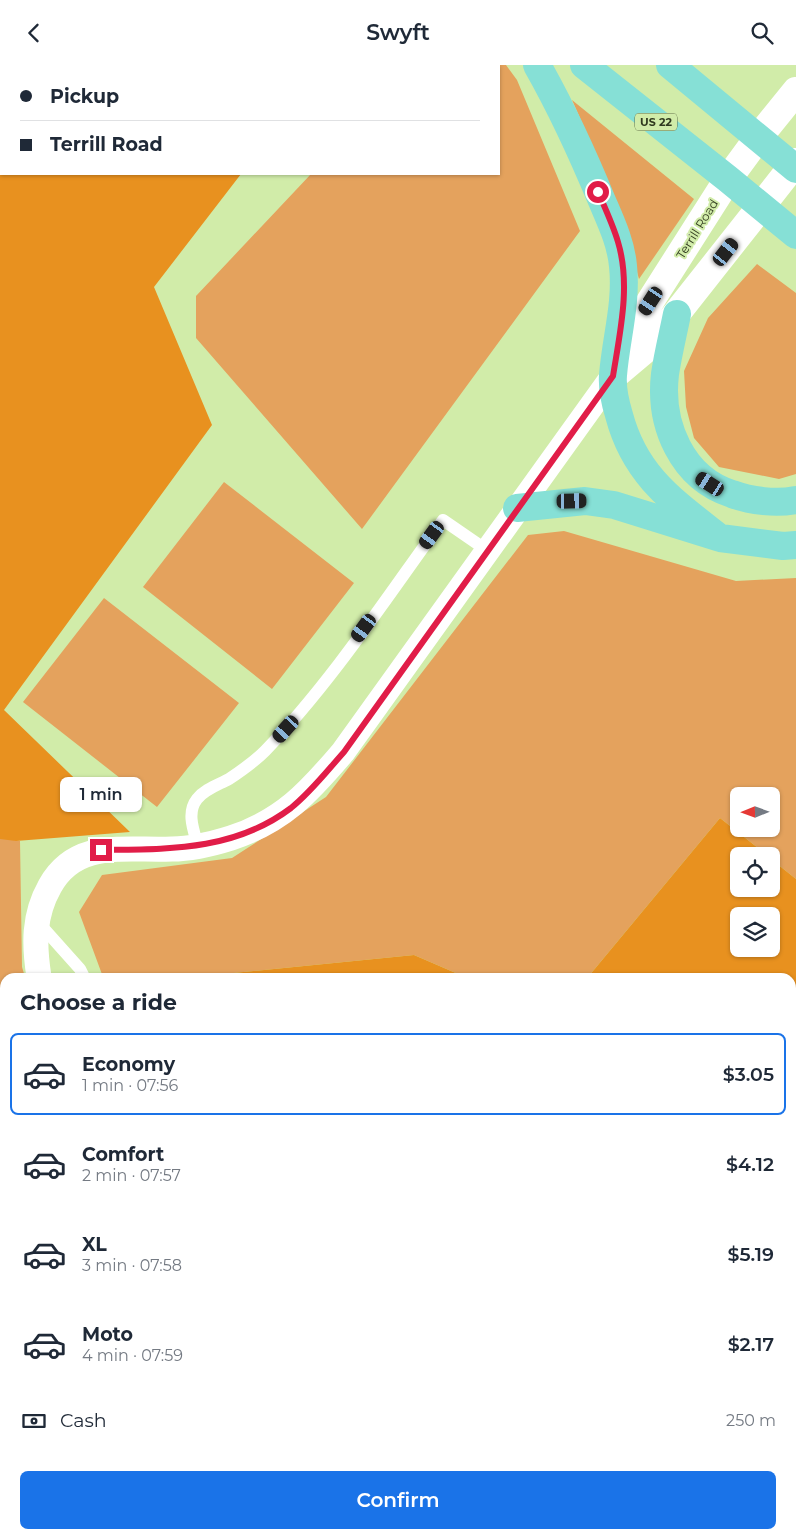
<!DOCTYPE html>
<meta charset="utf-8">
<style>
:root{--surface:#fff;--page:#f6f6f7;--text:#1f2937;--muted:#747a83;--line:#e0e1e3;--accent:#1a73e8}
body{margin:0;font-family:Montserrat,sans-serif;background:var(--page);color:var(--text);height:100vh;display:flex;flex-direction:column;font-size:19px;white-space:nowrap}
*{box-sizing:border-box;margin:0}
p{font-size:16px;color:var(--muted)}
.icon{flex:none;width:28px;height:28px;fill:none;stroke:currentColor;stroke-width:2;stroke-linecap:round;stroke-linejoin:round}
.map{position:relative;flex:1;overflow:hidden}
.panel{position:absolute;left:0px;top:908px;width:796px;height:566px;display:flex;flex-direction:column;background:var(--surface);border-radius:15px 15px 0 0;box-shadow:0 1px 4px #0004}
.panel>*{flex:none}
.banner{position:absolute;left:0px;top:0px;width:500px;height:110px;box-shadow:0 1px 4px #0004;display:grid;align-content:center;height:110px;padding:0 20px;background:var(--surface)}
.needle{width:32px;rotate:269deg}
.buttons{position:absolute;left:730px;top:722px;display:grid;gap:10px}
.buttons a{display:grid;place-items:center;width:50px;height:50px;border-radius:8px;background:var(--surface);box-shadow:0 1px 4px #0004;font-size:25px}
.end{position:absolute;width:22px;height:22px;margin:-11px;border:6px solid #e11d48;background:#fff;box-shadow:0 0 0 2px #fff}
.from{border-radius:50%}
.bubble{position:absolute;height:35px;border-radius:8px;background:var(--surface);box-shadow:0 1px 4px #0004;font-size:16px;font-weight:600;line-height:35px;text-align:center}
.car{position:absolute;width:15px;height:30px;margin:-15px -8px;border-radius:6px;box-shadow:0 0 4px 1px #0007;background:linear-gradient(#222 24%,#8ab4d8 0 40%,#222 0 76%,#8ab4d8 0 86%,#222 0)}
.banner b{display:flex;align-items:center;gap:18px;height:48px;font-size:19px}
.banner b+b{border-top:1px solid var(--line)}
.banner i{width:12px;height:12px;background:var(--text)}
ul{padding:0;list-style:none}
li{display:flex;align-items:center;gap:15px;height:82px;margin:0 10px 8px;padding:0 10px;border:2px solid transparent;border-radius:8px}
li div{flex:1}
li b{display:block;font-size:19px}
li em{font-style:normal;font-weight:600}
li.active{border-color:var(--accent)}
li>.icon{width:45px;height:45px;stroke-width:1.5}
h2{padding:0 20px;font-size:22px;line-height:60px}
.pay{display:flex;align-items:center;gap:12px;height:55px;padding:0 20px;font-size:19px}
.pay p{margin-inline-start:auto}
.cta{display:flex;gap:10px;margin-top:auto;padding:10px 20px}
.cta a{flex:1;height:58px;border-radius:8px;background:var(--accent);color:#fff;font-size:20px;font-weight:600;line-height:58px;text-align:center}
header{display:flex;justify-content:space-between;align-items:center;height:65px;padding:0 20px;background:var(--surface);font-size:22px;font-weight:600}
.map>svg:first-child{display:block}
</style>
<header><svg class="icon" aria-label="back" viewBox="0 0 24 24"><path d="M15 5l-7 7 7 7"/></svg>Swyft<svg class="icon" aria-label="search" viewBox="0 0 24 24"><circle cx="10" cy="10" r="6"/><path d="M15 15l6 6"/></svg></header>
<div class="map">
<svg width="796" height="1473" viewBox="0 0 796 1473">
<rect width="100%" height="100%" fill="#d1eca9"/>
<path fill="#e4a25d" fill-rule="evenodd" d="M413,0H506L517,15L580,166L362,464L196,273V231L311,109H499V1H412Z
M572,35L694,134L639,214L617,137Z
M757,199L796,228V409L779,414L719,402L694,373L686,342L684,306L708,253Z
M224,417L354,518L272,624L143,522Z
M564,466L736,516L796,513V814L771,794V791H768L720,753L588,912H465L414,890L213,910L211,912H103L79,847L102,810L232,793L326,732L528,470ZM739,731H771V764H739Z
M104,533L239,638L157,742L23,637Z
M0,773L20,776L22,902L25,912H5V1119L0,1118Z
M0,1171L5,1172V1469H85V1473H0Z"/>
<path fill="#e8911f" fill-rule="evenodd" d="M0,0H325L1,1V109H241L154,222L212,360L4,645L130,767L16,776L0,774Z
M720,753L768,791H739V824H771V794L796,814V1473H468L471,1469H791V912H588ZM739,851H771V884H739Z
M414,890L465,912H211L213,910Z"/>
<path fill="#c2a4e3" stroke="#7c609a" d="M298,1469H326L322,1473H303Z
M341,1469H442L445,1472L346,1473Z"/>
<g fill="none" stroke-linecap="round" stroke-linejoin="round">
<path stroke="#fff" stroke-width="12" d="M198,781C194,766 186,748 197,734C205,724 218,720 229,714C241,706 255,696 265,686C331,618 387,532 443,455L488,486
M38,857L80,904L84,912
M0,1146L5,1148
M239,1469L242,1473"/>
<path stroke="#fff" stroke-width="25" d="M39,912C34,880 33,851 50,821C76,774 125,786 172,784C191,784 212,779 231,773C283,756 309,727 343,687L613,311
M106,1469V1473"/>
<path stroke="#fff" stroke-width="28" d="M618,298L632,265L728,114L758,73L796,26
M616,309L654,277L796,97"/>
<path stroke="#86e0d6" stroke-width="28" d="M537,0C562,44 583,90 602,136C611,157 621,178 623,201C627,238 616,273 613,310C612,323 615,337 619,350C635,411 673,436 720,473
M584,0L728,114L796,170
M670,0L796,104
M677,249C673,269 668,289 665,309C659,360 682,413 732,429C751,436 776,439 796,435
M517,443L585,436L614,440L720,473L783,481L796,480"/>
</g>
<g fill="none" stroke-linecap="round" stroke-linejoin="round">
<path stroke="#e11d48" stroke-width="6" d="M101,785C169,784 234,786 291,743C311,727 327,706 344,687L613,311C620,267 631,220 618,177C613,160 605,143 598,127"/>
</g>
<g text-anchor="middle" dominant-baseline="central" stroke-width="4" stroke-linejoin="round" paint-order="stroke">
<rect fill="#d1eca9" stroke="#606f48" stroke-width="1" x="635" y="48.5" width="42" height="17" rx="4"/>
<g font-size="11" font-weight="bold" fill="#303a1f">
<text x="656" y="57">US 22</text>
</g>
<g font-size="12" fill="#303a1f" stroke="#d1eca9">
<text transform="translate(697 164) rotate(-58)">Terrill Road</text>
</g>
</g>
</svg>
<div class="buttons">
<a><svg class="needle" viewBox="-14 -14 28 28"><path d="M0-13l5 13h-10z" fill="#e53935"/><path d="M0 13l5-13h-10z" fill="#747a83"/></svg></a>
<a><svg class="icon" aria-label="locate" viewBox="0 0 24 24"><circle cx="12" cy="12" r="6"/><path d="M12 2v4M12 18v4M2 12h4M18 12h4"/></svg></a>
<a><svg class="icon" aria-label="layers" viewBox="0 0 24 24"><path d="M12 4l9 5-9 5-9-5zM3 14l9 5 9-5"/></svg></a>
</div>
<i class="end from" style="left:598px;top:127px"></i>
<i class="end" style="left:101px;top:785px"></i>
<div class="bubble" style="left:60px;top:712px;width:82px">1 min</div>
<i class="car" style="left:726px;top:187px;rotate:38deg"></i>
<i class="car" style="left:651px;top:236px;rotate:213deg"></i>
<i class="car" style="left:710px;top:419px;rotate:302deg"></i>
<i class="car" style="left:572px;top:436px;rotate:89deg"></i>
<i class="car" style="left:432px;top:470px;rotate:216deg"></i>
<i class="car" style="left:364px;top:563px;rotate:216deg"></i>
<i class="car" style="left:286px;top:664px;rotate:222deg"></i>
<div class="banner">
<b><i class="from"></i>Pickup</b>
<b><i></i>Terrill Road</b>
</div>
<section class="panel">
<h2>Choose a ride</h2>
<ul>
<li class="active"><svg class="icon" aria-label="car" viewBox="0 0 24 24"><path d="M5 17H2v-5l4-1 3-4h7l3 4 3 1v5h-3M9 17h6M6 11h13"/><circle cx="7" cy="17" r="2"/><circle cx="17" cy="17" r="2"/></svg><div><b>Economy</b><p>1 min · 07:56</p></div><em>$3.05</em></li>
<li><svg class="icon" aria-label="car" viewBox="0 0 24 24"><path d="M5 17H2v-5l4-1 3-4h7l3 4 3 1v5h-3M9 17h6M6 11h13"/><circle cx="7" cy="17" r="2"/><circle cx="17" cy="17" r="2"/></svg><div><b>Comfort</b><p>2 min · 07:57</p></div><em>$4.12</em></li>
<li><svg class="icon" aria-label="car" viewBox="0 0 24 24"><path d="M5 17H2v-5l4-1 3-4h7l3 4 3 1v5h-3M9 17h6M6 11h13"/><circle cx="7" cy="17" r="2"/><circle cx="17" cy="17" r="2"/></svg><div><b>XL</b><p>3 min · 07:58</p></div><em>$5.19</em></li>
<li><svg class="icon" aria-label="car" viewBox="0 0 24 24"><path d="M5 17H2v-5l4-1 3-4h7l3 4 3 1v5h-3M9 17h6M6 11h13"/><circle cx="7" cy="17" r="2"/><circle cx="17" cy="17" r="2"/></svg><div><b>Moto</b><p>4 min · 07:59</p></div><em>$2.17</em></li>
</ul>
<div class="pay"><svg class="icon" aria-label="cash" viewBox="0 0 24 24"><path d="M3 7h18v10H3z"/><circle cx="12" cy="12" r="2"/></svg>Cash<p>250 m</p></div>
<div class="cta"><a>Confirm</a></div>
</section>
</div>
